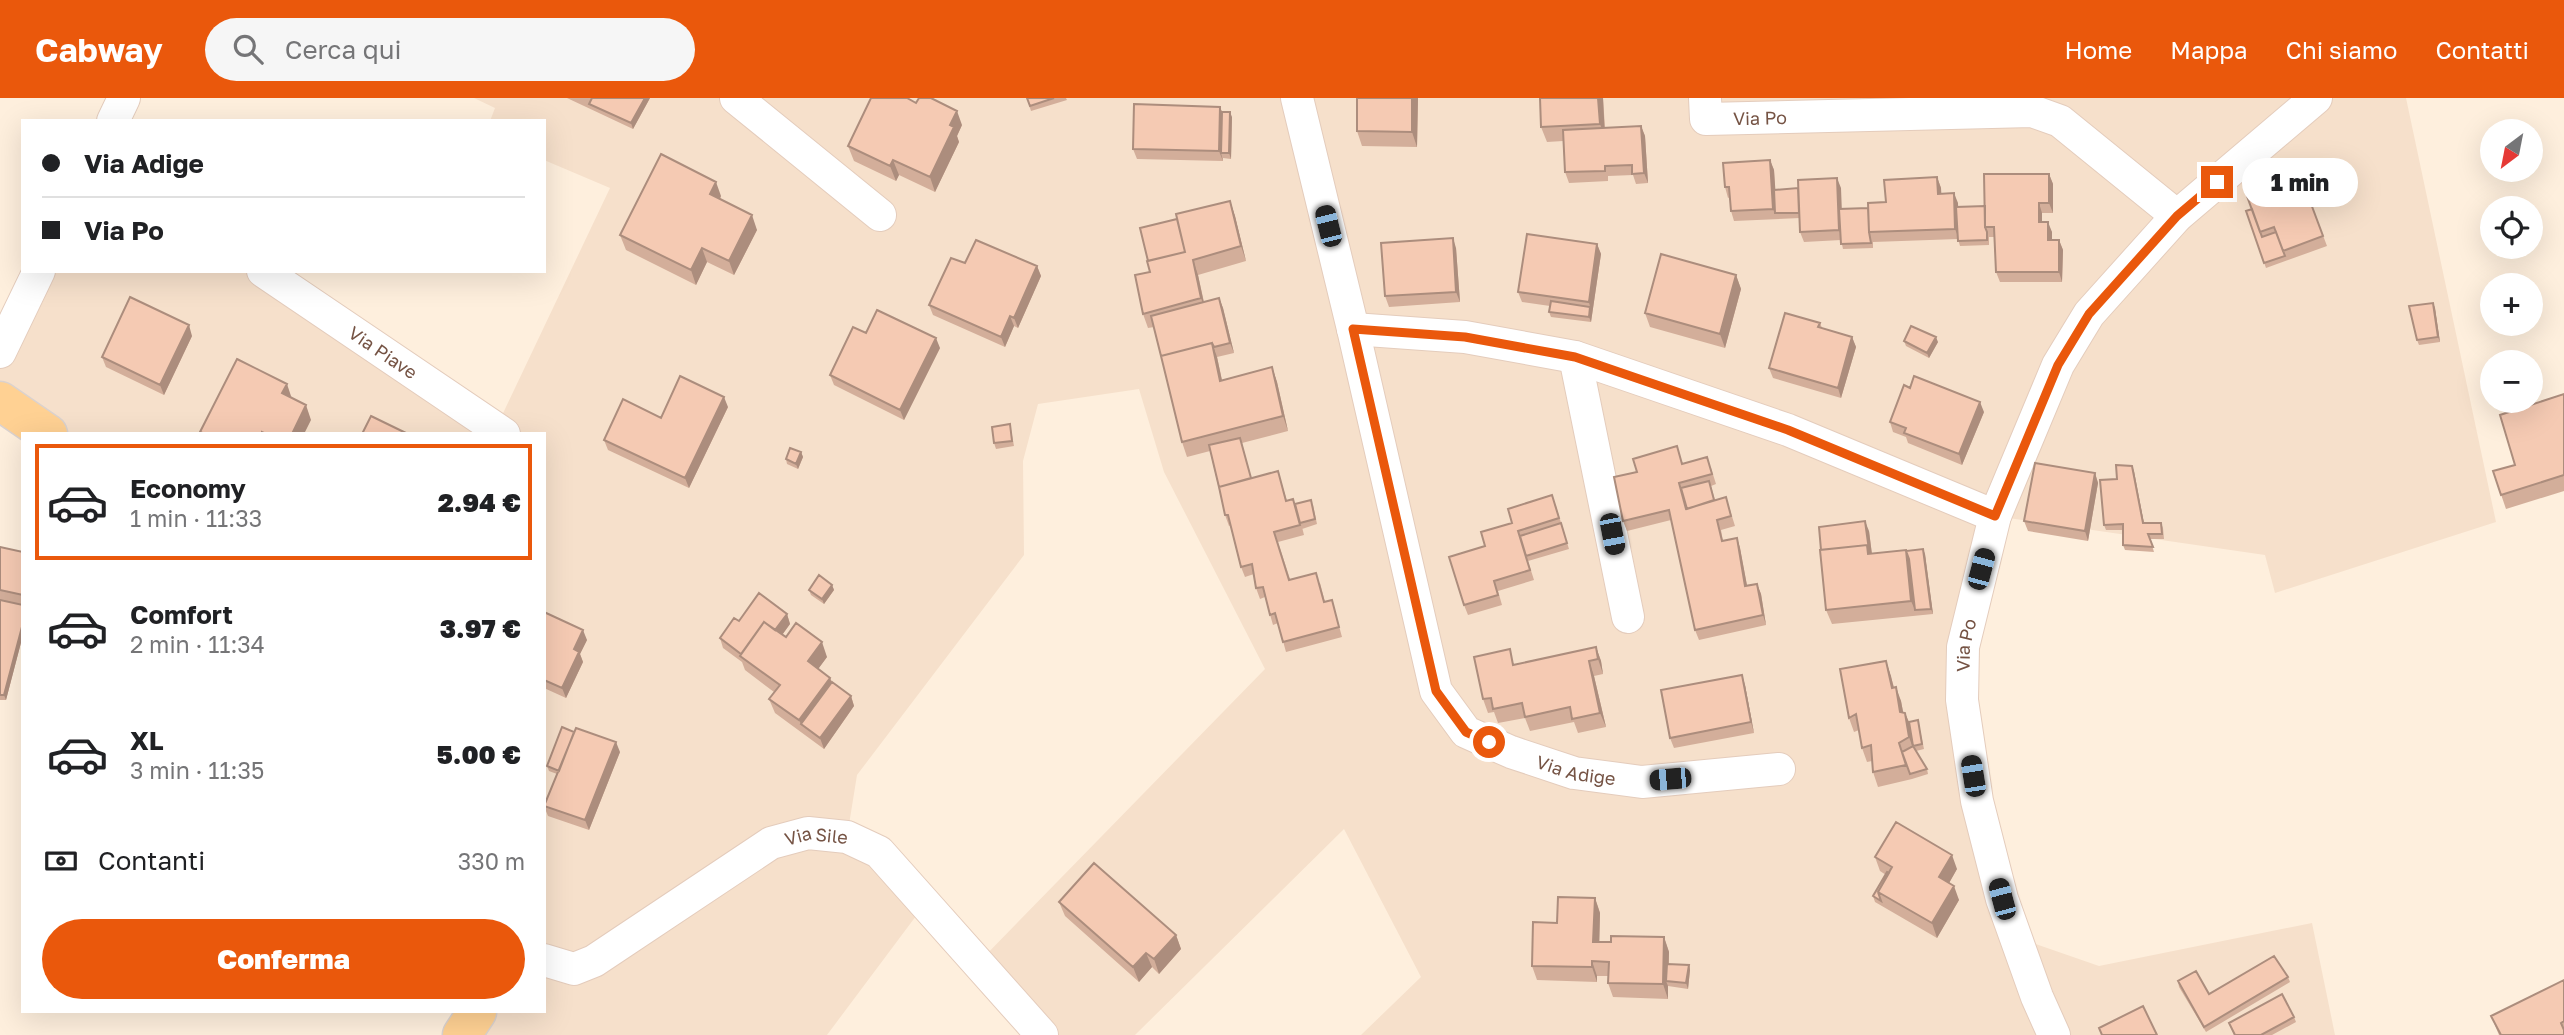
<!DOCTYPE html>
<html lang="it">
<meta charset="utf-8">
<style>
:root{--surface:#fff;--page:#f6f6f6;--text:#202124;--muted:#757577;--line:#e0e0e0;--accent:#ea580c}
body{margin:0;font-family:"Golos Text",sans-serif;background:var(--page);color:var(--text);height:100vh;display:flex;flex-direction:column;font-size:26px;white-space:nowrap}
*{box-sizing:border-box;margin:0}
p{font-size:23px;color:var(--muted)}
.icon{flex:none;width:38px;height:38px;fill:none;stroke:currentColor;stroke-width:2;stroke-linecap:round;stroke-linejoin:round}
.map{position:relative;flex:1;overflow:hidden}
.drawer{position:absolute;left:21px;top:334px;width:525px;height:581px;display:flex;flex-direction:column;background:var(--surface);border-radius:0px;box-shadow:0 7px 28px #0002}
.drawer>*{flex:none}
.top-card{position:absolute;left:21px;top:21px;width:525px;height:154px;border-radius:0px;box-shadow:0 7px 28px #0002;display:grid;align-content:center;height:154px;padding:0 21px;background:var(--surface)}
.needle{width:46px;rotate:212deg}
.tools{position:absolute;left:2480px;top:21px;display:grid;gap:14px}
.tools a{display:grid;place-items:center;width:63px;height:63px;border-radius:50%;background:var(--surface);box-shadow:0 7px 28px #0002;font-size:35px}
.end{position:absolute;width:32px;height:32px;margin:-16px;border:9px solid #ea580c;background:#fff;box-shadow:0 0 0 4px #fff}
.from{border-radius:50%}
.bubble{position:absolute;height:49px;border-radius:24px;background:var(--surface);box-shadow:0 7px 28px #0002;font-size:23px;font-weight:800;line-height:49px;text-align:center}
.car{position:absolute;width:21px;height:42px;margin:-21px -10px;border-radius:9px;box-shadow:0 0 5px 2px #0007;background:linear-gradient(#222 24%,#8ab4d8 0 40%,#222 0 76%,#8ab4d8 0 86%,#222 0)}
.top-card b{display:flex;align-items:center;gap:24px;height:66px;font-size:26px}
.top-card b+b{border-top:2px solid var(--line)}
.top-card i{width:18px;height:18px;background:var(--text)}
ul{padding:12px 0 0;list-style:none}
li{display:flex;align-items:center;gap:21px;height:116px;margin:0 14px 10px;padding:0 7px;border:4px solid transparent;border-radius:0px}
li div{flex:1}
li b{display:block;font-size:26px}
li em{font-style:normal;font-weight:800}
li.current{border-color:var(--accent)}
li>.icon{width:63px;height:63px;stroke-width:1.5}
.pay{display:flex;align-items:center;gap:18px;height:77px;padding:0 21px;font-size:26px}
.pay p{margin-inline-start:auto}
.button{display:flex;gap:14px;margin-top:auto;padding:14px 21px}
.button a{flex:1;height:80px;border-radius:42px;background:var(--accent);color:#fff;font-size:28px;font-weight:800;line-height:80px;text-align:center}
header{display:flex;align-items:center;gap:42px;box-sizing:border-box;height:98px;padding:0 35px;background:var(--accent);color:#fff}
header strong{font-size:33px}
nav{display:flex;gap:38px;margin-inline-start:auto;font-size:24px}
.search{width:490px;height:63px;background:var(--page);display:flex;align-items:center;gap:18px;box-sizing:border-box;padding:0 24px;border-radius:38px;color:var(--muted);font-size:26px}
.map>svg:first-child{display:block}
</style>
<header>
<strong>Cabway</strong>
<div class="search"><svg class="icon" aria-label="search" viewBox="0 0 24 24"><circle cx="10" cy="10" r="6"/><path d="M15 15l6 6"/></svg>Cerca qui</div>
<nav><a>Home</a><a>Mappa</a><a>Chi siamo</a><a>Contatti</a></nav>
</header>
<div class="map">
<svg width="2564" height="937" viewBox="0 0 2564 937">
<rect width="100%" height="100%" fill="#feefdd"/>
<path fill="#f6e0cb" d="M474,0H2406L2496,424L2275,495L2265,457L1995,418L1963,549L2015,839L2099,868L2312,825L2335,937H1361L1421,879L1344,731L1135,937H1042L978,865L1265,571L1164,374L1139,291L1038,306L1023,363L1024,457L857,677L847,739L925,806L827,937H462L477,914H544V336H48L0,303V254L39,173H263L496,330L610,90L544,62V23H490L495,10Z"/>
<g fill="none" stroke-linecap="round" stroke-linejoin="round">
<defs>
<g id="minor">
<path d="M736,0L880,117"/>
<path id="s1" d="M1297,0L1353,231L1436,593L1466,634L1511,654L1574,675L1642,684L1779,671"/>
<path id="s2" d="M1705,0L1706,21L2032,13L2060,23L2177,118"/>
<path d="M113,23L124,0"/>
<path id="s3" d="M263,173L504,336"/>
<path d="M1353,231L1465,239L1575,259L1788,332L1995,418"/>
<path d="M0,254L39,173"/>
<path d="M1575,259L1628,519"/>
<path id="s4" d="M544,862L574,871L594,863L771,745L808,735L847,739L879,754L1042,937"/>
<path id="s5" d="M2054,937L2037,899L2002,801L1977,703L1962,602L1963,549L1995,418L2058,267L2089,216L2177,118L2316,0"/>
</g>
<path id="major" d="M0,303L48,336
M462,937L477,914"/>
</defs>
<use href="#minor" stroke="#e4ccbc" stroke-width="34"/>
<use href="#major" stroke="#dbd2ce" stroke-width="41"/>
<use href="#minor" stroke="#fff" stroke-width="32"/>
<use href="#major" stroke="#ffd193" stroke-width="38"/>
</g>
<path fill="#d3ae9a" d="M567,0H650L633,31Z
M1027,0H1066L1067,2L1031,13Z
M1357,0H1418L1417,49L1362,48L1357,33Z
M1603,0L1605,30L1641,28L1645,38L1648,85L1636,86L1633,77L1608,78V83L1569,85L1565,74L1563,43L1547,44L1541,29Z
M1220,9L1222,14L1232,19L1231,61L1223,60V63L1137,61L1133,51Z
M962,27L957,38L959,44L935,94L899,77L896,83L854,63L848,48Z
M1770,62L1774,72L1775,92L1841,90V111L1868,110L1886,104L1937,79L1941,90V96L1958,105V108H1985L2049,76L2053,86V115H2042V124L2052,134V142H2059L2063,152L2062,184H2000L1996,174L1994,139H1989V147L1960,148L1958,141L1873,144V150L1843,151L1841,142L1804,144L1800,134V120L1734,123L1731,113L1730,99L1728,100L1725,89Z
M2301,79L2327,148L2266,170L2246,113L2252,111Z
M721,98L720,101L757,132L734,177L707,164L696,187L626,152L620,137Z
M1230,103L1235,118L1246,163L1198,177L1204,204L1219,200L1223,210L1234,255L1217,259L1222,282L1272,269L1277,284L1288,333L1242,345L1251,380L1278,373L1287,403L1295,406L1313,407L1317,426L1302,431V429L1304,437L1278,444L1290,481L1320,485L1325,504L1335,513L1342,539L1286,554L1278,525L1273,527L1265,499L1260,501L1256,490L1254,476L1245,479L1241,469L1231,427L1229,428L1225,417L1210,353L1187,359L1182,344L1154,229L1148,230L1143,216L1150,174L1177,121Z
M1597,146L1601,156L1591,224L1551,219L1549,214L1550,208L1522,204L1518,194Z
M1456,150L1460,204L1389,209L1385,198Z
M965,165L1037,168L1041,178L1018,230L1014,228L1005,249L933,217L929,207Z
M1736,177L1741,191L1725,250L1650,229L1645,215Z
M2433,205L2435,210L2440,244L2419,247L2417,242Z
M1820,225L1822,230L1852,239L1856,249L1841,300L1773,280L1769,270Z
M866,235L940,250L904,322L834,287L830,277Z
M192,238L164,297L106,269L102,259Z
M1904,243L1938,244L1929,260L1906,248Z
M2564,296V393L2506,411L2493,373L2515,367Z
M728,309L689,390L608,352L604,342L661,320Z
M1984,314L1962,367L1908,345L1906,339L1893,334L1890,324Z
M1010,326L1014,348L996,351L994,345Z
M801,354L803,359L798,371L787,366L786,361Z
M1683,366L1711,370L1716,386L1711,388L1715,402L1726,399L1735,428L1721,432L1723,443L1737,440L1740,450L1747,488L1757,486L1761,496L1766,527L1699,542L1695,532L1671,422L1627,433L1623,423Z
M2132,368L2144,425H2161L2163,430L2164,441H2150L2154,454L2125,452L2123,447V432H2106L2104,427L2117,381Z
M2095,375L2098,385L2088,443L2028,433L2024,423Z
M1556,408L1569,451L1528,463L1534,482L1498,493L1502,507L1468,517L1464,507L1485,448Z
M1869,433L1872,456L1906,453L1925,456L1933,516L1832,526L1826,512Z
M0,449L23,454V537L6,602H0Z
M832,487L834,492L824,506L811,497L809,492Z
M544,514L587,542L580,556L583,564L566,600L544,590Z
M787,516L790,526L782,537L827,559L818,571L830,580L832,584L851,598L854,608L824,651L775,615L769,601L774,594L745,572L742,564L723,550L720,540L739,523Z
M1596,549L1601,563L1603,576L1594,578L1606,629L1578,635L1574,624L1530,633L1525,620L1498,625L1494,614L1488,615L1483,601L1516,566Z
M1886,563L1894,589L1901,603L1903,614L1905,615L1909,624L1918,622L1924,651L1916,653L1927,671L1928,676L1912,681L1878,689L1873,674L1872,663L1867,664L1862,650L1859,632L1854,634L1849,620Z
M1745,587L1754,635L1674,650L1670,640Z
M620,654L589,732L548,718L544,708L557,676L549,673L547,668Z
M1875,759L1957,771L1949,785L1959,802L1937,840L1875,804L1873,798L1886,777L1880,773Z
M1595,800L1600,815L1599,844H1611L1664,839L1669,854V866L1689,867L1690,872L1688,891L1668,888V901L1613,899L1608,885V878H1597V884L1537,882L1532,868L1557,825Z
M1059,804L1176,837L1181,851L1159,876L1152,869L1139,884L1065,818Z
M2288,879L2290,884L2206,934L2179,889L2178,883L2209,896Z
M2564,882V937H2499L2491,918Z
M2294,919L2296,924L2272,937H2234L2229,925Z"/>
<path fill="#ac8d7d" d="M645,0H650L633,31L631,25Z
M1412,0H1418L1417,49L1412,34Z
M1598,0H1603L1605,40L1600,26Z
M1220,9L1224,19L1221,55L1223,63L1219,53Z
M957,13L962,27L957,38L959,44L935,94L930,79L950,27Z
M1230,14L1232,19L1231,61L1229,55Z
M1641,28L1645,38L1648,85L1644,75Z
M893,62L899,77L896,83L890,68Z
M1770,62L1774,72L1777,115H1775L1773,111Z
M2049,76L2053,86V115L2049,105Z
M1937,79L1941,90L1942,106L1938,96Z
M1837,80L1841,90L1843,142L1839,132Z
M716,84L721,98L715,111L710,96Z
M1954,95L1958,105L1959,141L1955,131Z
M1230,103L1235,118L1246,163L1241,148Z
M2039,105L2042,115V134L2039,124Z
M752,117L757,132L734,177L729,163Z
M2048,124L2052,134V152L2048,142Z
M1453,140L1456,150L1460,204L1456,194Z
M2059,142L2063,152L2062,184L2059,174Z
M1597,146L1601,156L1591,224L1589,219L1590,209L1589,204Z
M702,150L707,164L696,187L691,172Z
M1193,162L1198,177L1206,215L1201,200Z
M1037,168L1041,178L1018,230L1014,220Z
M1736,177L1741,191L1725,250L1720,236Z
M1219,200L1223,210L1234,255L1230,245Z
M2433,205L2435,210L2440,244L2438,239Z
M1010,218L1014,228L1005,249L1001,239Z
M189,227L192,238L164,297L160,287Z
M1852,239L1856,249L1841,300L1838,290Z
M1936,239L1938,244L1929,260L1927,255Z
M936,240L940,250L904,322L900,312Z
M1212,245L1217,259L1225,297L1220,283Z
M1272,269L1277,284L1288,333L1283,318Z
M287,286L292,301L282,295Z
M724,299L728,309L689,390L685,380Z
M1980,304L1984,314L1962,367L1959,356Z
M306,307L311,322L304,336H292Z
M801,354L803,359L798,371L796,366Z
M2132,368L2134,373L2145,431L2143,425Z
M2095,375L2098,385L2088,443L2085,433Z
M1865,423L1869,433L1873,465L1868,456Z
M1737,440L1740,450L1749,498L1745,488Z
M1923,451L1925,456L1933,516L1931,511Z
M1906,452L1911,466L1915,512L1911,503Z
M1757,486L1761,496L1766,527L1763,517Z
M832,487L834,492L824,506L822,501Z
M787,516L790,526L777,544L774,534Z
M23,525V537L6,602L4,597Z
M583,532L587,542L580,556L583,564L566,600L562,590L574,551Z
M822,544L827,559L813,578L808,563Z
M1596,549L1601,563L1603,576L1598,561Z
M1589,563L1594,578L1606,629L1600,615Z
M1886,563L1891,578L1897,604L1892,590Z
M1742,577L1745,587L1754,635L1751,624Z
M830,580L835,594L801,626L799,622Z
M1896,589L1901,603L1906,629L1900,614Z
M851,598L854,608L824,651L820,640Z
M1905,615L1911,629L1913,648L1914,653L1909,639Z
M616,644L620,654L589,732L585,722Z
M1952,757L1957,771L1944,794L1939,779Z
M1954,788L1959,802L1937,840L1932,825Z
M1595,800L1600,815L1599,858L1593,844Z
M1176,837L1181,851L1159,876L1154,861Z
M1664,839L1669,854L1668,883H1666L1668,888V901L1663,886Z
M1146,855L1152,869L1139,884L1133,869Z
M1592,863L1597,878V884L1592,869Z
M1689,867L1690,872L1688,891L1686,885Z"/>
<path fill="#f5cab3" stroke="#ac8d7d" stroke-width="2" d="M592,0H645L631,25L589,6Z
M871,0H907L916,5L919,0H931L957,13L950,27L954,29L930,79L893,62L890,68L848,48Z
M1027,0H1054L1030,8Z
M1357,0H1412V34L1357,33Z
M1540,0H1598L1600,26L1541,29Z
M1134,6L1220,9L1219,53L1133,51Z
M1222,14H1230L1229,55H1221Z
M1641,28L1644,75L1632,76V67L1605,68V73L1565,74L1563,32Z
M661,56L716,84L710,96L752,117L729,163L702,150L691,172L620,137Z
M1770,62L1773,111L1731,113L1729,89H1725L1723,65Z
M1984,76H2049V105H2039V124H2048V142H2059V174H1996L1994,129H1985Z
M1937,79L1938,96L1954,95L1955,131L1869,134L1868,105L1886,104L1884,82Z
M2301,79L2323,138L2283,153L2274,129L2260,134L2247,98Z
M1837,80L1839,132L1800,134L1798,82Z
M1798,90L1799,115H1775L1774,92Z
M1230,103L1241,148L1193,162L1201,200L1143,216L1135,177L1150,174L1147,163L1185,154L1176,116Z
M1985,108V129L1987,134V142L1958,143L1956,109Z
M1868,110L1869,134L1871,145L1841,146L1839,111Z
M2252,111L2262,139L2276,134L2285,158L2264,165L2246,113Z
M1177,121L1185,154L1148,163L1140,130Z
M1527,136L1597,146L1589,204L1518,194Z
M1453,140L1456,194L1385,198L1381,145Z
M976,142L1037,168L1014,220L1010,218L1001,239L929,207L951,160L965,165Z
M1661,156L1736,177L1720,236L1645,215Z
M130,199L189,227L160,287L102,259Z
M1219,200L1230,245L1214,249L1212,245L1161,258L1151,218Z
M1551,203L1590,209L1589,219L1549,214Z
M2433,205L2438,239L2417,242L2409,208Z
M877,212L936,240L900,312L830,277L853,229L866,235Z
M1785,215L1820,225L1818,229L1852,239L1838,290L1769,270Z
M1911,228L1936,239L1927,255L1904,243Z
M1212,245L1220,283L1272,269L1283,318L1182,344L1161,258Z
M237,261L287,286L282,295L306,307L292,336H266L262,334V336H205L200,334Z
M680,278L724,299L685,380L604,342L623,301L661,320Z
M1914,278L1980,304L1959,356L1904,335L1906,330L1890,324L1904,287L1910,290Z
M2564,296V377L2501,397L2493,373L2515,367L2500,317Z
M371,318L408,336H362Z
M1010,326L1012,343L994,345L992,329Z
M1240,340L1251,380L1219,389L1209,347Z
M1677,348L1682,366L1707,359L1712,376L1679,385L1686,411L1726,399L1731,418L1717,422L1722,443L1737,440L1745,488L1757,486L1763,517L1695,532L1669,412L1623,423L1614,379L1637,374L1633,361Z
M790,350L801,354L796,366L786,361Z
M2035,365L2095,375L2085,433L2024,423Z
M2116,367L2132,368L2143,425H2161L2162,436H2148L2153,449L2123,447V426L2104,427L2100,382L2117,381Z
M1278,373L1286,403L1293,401L1300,427L1274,434L1289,482L1316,475L1324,504L1332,502L1339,529L1283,544L1275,515L1270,517L1263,489L1256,490L1252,466L1241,469L1228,417H1225L1219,389Z
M1709,383L1714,402L1687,411L1681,390Z
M1552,397L1559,420L1518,433L1530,472L1494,483L1498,497L1464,507L1449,459L1485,448L1481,434L1512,425L1508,411Z
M1311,402L1315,421L1300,425L1295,406Z
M1865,423L1869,452L1867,447L1821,452L1819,429Z
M1561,425L1567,445L1526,458L1520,438Z
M1867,447L1868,456L1906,452L1911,503L1826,512L1820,452Z
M0,449L23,454V497L0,492Z
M1923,451L1931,511L1915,512L1909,461L1906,453Z
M819,477L832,487L822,501L809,492Z
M759,495L787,516L775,532L764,524L741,556L720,540L734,520L739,523Z
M0,502L23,507V525L4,597H0Z
M544,514L583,532L574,551L579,554L562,590L544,582Z
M764,524L786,539L796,525L822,544L808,563L830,580L799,622L769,601L780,587L740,558Z
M1596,549L1598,561L1589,563L1600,615L1572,621L1570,609L1525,619L1522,605L1493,611L1491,600L1483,601L1474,559L1510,551L1513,567Z
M1886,563L1892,590L1896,589L1900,614L1905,615L1909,639L1899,645L1906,667L1873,674L1871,647L1862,650L1856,616L1849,620L1840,571Z
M1742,577L1751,624L1670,640L1661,592Z
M832,584L851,598L820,640L801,626Z
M1918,622L1922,646L1913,648L1909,624Z
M562,629L574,634L559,673L547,668Z
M576,630L616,644L585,722L544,708Z
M1913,648L1927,671L1910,676L1902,654Z
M1896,724L1952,757L1939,779L1954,788L1932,825L1878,794L1892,769L1875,759Z
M1094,765L1176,837L1154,861L1146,855L1133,869L1059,804Z
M1887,774L1889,775L1878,794L1881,803L1873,798Z
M1558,799L1595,800L1593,844H1611V838L1664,839L1663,886L1608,885L1609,864L1592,863V869L1532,868L1533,824L1557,825Z
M2274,858L2288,879L2204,929L2178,883L2196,873L2209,896Z
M1667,866L1689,867L1686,885L1666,883Z
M2564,882V923L2561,925L2564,932V937H2501L2491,918Z
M2282,896L2294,919L2261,937H2235L2229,925Z
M2143,908L2157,937H2102L2099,930Z"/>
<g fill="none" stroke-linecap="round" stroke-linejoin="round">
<path stroke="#ea580c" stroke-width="9" d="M1489,644L1466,634L1436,593L1353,231L1465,239L1575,259L1788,332L1995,418L2058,267L2089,216L2177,118L2217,84"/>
</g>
<g text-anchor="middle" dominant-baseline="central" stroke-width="7" stroke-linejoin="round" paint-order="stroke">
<g font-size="18" fill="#755344" stroke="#fff3e5">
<text stroke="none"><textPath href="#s2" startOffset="75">Via Po</textPath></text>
<text stroke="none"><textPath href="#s3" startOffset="145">Via Piave</textPath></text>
<text stroke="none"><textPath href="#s5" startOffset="404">Via Po</textPath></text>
<text stroke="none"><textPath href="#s1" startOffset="777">Via Adige</textPath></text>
<text stroke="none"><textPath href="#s4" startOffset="312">Via Sile</textPath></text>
</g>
</g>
</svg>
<div class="tools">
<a><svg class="needle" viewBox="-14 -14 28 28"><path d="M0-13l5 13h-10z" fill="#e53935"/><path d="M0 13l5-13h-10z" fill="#757577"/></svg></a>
<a><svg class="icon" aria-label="locate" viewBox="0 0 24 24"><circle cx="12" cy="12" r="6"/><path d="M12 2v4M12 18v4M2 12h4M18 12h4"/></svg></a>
<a>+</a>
<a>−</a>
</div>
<i class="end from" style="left:1489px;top:644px"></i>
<i class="end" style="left:2217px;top:84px"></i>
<div class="bubble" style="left:2242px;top:60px;width:116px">1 min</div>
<i class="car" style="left:1328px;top:128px;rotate:346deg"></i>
<i class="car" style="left:1612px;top:436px;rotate:169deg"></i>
<i class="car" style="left:1981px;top:471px;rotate:15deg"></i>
<i class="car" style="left:1973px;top:678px;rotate:351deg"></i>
<i class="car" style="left:1670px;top:681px;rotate:265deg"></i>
<i class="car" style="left:2002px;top:801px;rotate:345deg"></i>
<div class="top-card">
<b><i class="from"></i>Via Adige</b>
<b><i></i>Via Po</b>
</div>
<section class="drawer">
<ul>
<li class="current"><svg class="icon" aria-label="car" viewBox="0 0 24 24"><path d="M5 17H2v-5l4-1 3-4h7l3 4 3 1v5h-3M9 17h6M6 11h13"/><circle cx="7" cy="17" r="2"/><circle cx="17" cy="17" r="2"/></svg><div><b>Economy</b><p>1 min · 11:33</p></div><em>2.94 €</em></li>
<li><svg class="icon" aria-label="car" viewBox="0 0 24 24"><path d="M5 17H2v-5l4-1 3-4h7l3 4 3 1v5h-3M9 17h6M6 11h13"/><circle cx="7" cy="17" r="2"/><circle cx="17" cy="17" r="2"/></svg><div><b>Comfort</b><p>2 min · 11:34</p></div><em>3.97 €</em></li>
<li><svg class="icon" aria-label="car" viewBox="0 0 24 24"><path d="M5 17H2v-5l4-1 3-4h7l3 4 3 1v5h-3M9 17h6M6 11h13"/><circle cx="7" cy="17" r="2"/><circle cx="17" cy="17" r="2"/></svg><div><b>XL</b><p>3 min · 11:35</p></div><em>5.00 €</em></li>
</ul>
<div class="pay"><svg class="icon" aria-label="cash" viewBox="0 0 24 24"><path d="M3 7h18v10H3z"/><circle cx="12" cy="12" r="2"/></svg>Contanti<p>330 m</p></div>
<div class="button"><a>Conferma</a></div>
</section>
</div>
